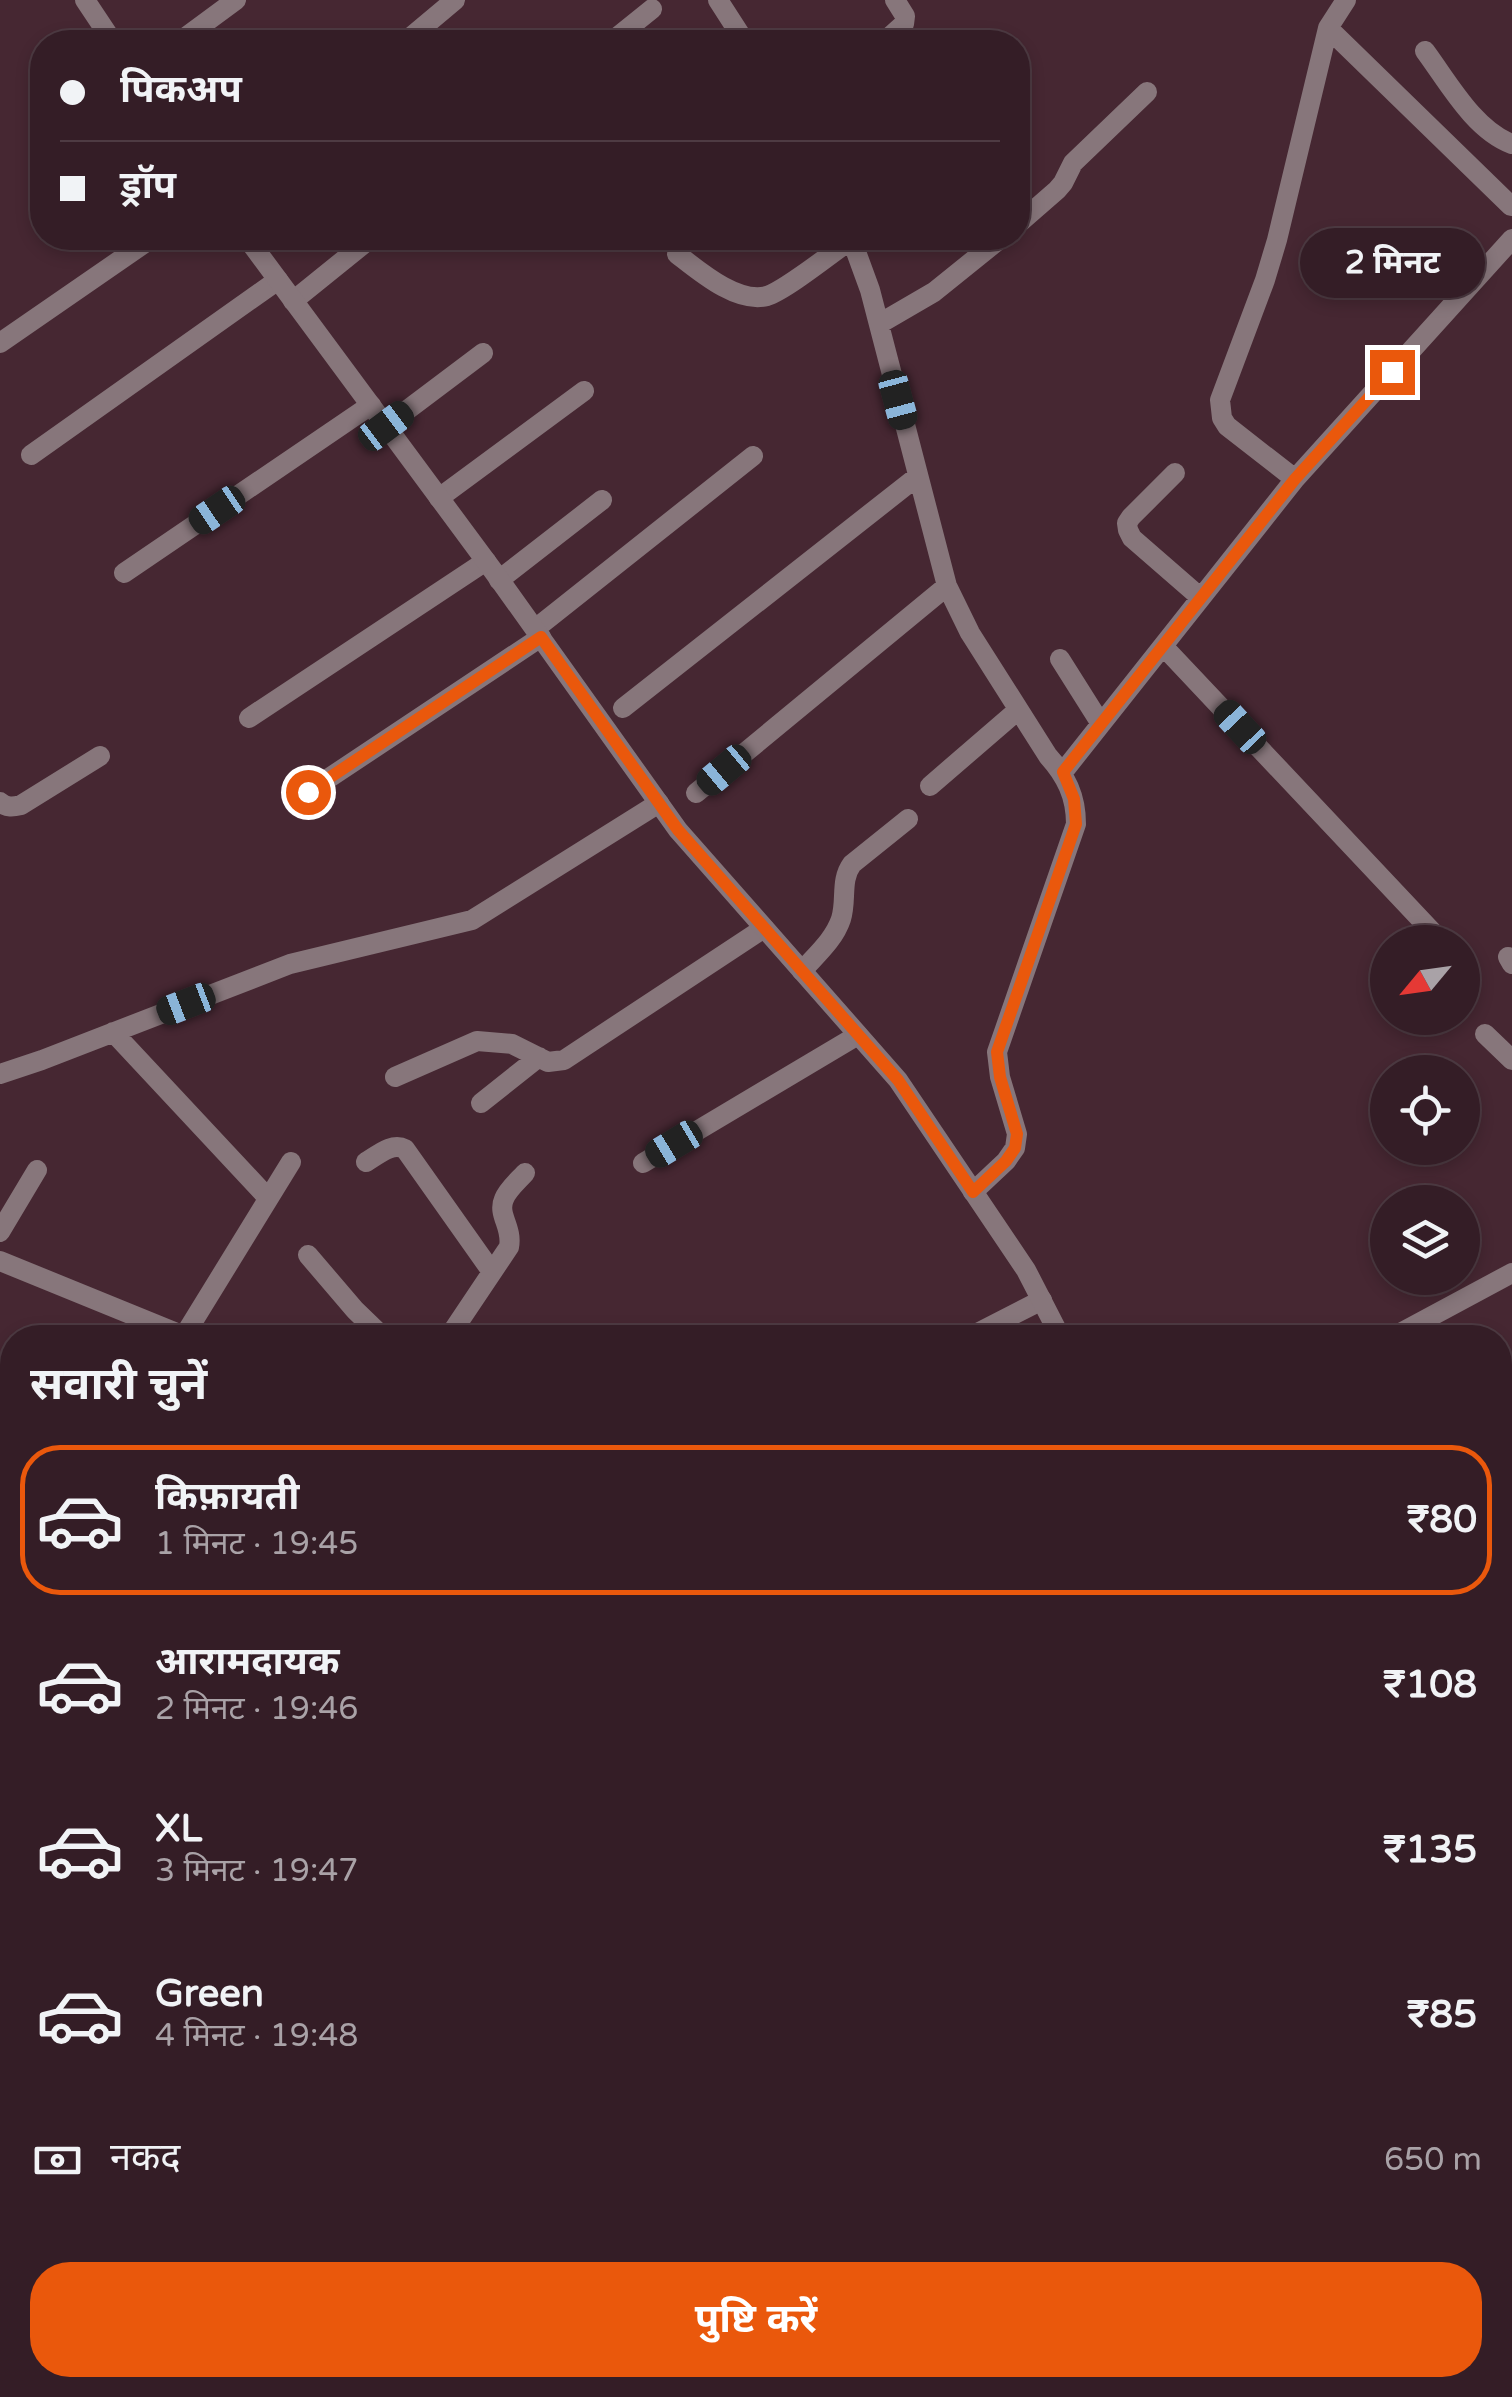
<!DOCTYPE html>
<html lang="hi">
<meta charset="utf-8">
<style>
:root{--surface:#341d26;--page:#3c262e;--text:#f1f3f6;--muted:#a9a2a7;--line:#4e3b43;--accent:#ea580c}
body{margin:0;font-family:"Varela Round","Noto Sans Devanagari",sans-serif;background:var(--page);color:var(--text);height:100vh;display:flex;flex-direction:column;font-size:38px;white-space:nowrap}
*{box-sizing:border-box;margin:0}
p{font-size:32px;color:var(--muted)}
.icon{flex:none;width:55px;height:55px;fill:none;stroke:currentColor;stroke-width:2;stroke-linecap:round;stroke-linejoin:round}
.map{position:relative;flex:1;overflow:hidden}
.panel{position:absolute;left:0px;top:1325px;width:1512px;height:1072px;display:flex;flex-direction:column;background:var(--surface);border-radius:40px 40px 0 0;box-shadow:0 5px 15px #0003,0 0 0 2px var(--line)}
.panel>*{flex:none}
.guide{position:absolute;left:30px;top:30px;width:1000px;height:220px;border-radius:40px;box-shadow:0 5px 15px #0003,0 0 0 2px var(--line);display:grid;align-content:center;height:220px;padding:0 30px;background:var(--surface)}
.needle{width:65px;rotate:241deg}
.fabs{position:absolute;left:1370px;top:925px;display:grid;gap:20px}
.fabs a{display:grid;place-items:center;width:110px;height:110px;border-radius:50%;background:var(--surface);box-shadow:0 5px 15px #0003,0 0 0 2px var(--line);font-size:50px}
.end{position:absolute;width:45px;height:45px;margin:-22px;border:12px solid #ea580c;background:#fff;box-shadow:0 0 0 5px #fff}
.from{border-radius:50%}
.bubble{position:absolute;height:70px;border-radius:35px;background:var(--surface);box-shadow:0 5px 15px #0003,0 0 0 2px var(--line);font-size:32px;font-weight:700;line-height:70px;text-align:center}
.car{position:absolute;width:30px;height:60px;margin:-30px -15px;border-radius:12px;box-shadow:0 0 8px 2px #0007;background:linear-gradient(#222 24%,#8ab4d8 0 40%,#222 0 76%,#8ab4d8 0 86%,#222 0)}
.guide b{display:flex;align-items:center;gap:35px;height:95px;font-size:38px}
.guide b+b{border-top:2px solid var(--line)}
.guide i{width:25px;height:25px;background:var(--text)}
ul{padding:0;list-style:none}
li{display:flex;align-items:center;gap:30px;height:150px;margin:0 20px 15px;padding:0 10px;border:5px solid transparent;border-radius:40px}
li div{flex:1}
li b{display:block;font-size:38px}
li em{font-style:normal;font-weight:700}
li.on{border-color:var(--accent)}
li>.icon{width:90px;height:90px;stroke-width:1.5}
h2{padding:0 30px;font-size:45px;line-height:120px}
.pay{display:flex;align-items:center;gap:25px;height:110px;padding:0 30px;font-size:38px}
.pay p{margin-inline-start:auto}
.action{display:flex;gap:20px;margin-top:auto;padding:20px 30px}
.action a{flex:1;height:115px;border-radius:40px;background:var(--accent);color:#fff;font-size:40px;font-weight:700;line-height:115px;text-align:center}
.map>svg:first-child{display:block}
</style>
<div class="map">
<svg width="1512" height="2397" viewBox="0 0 1512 2397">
<rect width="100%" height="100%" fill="#462732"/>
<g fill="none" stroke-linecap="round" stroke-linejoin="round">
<path stroke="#87767b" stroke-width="20" d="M718,0L745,42
M1328,28L1511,206
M179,42L236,0
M405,42L455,0
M611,42L652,9
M884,42L904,24L905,16L895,0
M1425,51C1448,82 1474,130 1512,144
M1018,224L1057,190L1063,183L1073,163L1147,92
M851,238L870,290L947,586L970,633L1048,756C1066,776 1076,796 1076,824L997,1052L1000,1077L1017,1134L1015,1148L1006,1161L973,1192
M677,254C699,271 737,304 767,296C786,290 833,252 852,239
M293,301L371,238
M879,324L934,292L1001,238
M0,343L152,238
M386,426L483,353
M31,455L278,280
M1175,473L1131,517L1127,523L1128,530L1132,538L1201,598
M1295,479L1227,426L1222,418L1220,400L1265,280L1277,240L1328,28L1346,0
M439,498L584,391
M124,573L371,405
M499,580L602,500
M535,629L753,456
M1163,646L1442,942
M1060,659L1101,724
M623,708L918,476
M249,718L486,561
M1063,772L1295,479L1512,239
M930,786L1018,710
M308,792L541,637
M696,793L947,586
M0,802C7,808 13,807 21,805L100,756
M1508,957L1512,964
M802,971C816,955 834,940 841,919C847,900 840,880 852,864L908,819
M113,1032L268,1198
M1485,1034L1512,1060
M0,1074L42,1060L290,964L472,920L659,803
M395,1077L477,1041L512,1044L548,1062L564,1060L764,928
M481,1103L539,1057
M366,1162C378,1155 392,1142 405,1149L492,1272
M643,1163L858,1035
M0,1232L37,1170
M308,1255L355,1310L384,1338
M0,1261L189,1338
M184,1336L291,1162
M448,1338L509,1247C513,1227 497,1215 504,1199C508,1189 518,1181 525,1173
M968,1338L1042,1300
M1391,1338L1512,1273
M1500,1772L1512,1763
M0,1905L12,1916
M1500,1936L1512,1954
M1500,2008L1512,2000
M0,2036L12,2050
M1500,2193L1512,2184
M0,2196L12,2186
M31,2385L58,2397
M152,2385L167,2397
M1133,2385L1143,2397
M1430,2385L1437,2397
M895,2395L903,2385
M113,2397L129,2385
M278,2397L286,2385
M358,2397L366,2385
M647,2397L652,2385
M848,2397L854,2385
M1349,2397L1367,2385
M1463,2397L1480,2392L1490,2397"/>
<path stroke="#87767b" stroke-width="20" d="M85,0L113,42
M247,238L494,572L678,830L898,1080L1026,1270L1061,1338
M1500,2140L1512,2158"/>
</g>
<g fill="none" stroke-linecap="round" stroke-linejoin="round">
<path stroke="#ea580c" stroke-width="12" d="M308,792L541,637L678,830L898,1080L973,1192L1006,1161L1015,1148L1017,1134L1000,1077L997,1052L1076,824L1074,799L1063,772L1295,479L1392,372"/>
</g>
</svg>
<div class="fabs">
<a><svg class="needle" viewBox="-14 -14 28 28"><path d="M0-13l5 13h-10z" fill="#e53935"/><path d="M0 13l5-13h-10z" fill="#a9a2a7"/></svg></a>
<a><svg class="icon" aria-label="locate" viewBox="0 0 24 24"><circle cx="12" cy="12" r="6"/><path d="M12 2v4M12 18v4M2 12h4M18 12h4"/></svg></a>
<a><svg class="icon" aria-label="layers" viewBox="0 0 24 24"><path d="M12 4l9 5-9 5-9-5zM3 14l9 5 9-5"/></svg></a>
</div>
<i class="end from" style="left:308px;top:792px"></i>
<i class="end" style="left:1392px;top:372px"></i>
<div class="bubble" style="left:1300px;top:228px;width:185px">2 मिनट</div>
<i class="car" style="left:898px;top:400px;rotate:165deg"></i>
<i class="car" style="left:386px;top:426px;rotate:53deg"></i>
<i class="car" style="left:217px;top:510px;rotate:236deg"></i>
<i class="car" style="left:1240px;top:727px;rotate:317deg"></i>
<i class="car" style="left:724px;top:770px;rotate:230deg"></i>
<i class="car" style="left:186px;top:1004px;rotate:249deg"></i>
<i class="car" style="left:674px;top:1144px;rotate:239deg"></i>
<div class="guide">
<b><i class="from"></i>पिकअप</b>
<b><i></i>ड्रॉप</b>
</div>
<section class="panel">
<h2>सवारी चुनें</h2>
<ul>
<li class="on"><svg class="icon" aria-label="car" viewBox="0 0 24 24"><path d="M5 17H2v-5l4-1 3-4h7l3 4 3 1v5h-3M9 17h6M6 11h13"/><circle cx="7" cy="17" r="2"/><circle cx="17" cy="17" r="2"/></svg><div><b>किफ़ायती</b><p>1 मिनट · 19:45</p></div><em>₹80</em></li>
<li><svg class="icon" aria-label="car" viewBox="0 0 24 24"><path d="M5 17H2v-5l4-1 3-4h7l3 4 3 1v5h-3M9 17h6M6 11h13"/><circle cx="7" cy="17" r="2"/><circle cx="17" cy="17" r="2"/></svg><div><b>आरामदायक</b><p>2 मिनट · 19:46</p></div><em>₹108</em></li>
<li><svg class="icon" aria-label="car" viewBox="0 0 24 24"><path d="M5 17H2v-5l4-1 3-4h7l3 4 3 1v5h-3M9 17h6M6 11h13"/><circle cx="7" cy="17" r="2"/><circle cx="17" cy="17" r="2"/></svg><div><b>XL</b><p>3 मिनट · 19:47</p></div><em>₹135</em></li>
<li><svg class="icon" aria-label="car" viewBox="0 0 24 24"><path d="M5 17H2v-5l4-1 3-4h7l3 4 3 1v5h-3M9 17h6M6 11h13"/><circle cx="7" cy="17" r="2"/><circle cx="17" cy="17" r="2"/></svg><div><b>Green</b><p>4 मिनट · 19:48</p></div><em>₹85</em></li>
</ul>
<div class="pay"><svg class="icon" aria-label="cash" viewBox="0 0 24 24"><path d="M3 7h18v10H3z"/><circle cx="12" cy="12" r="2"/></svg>नकद<p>650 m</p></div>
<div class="action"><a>पुष्टि करें</a></div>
</section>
</div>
